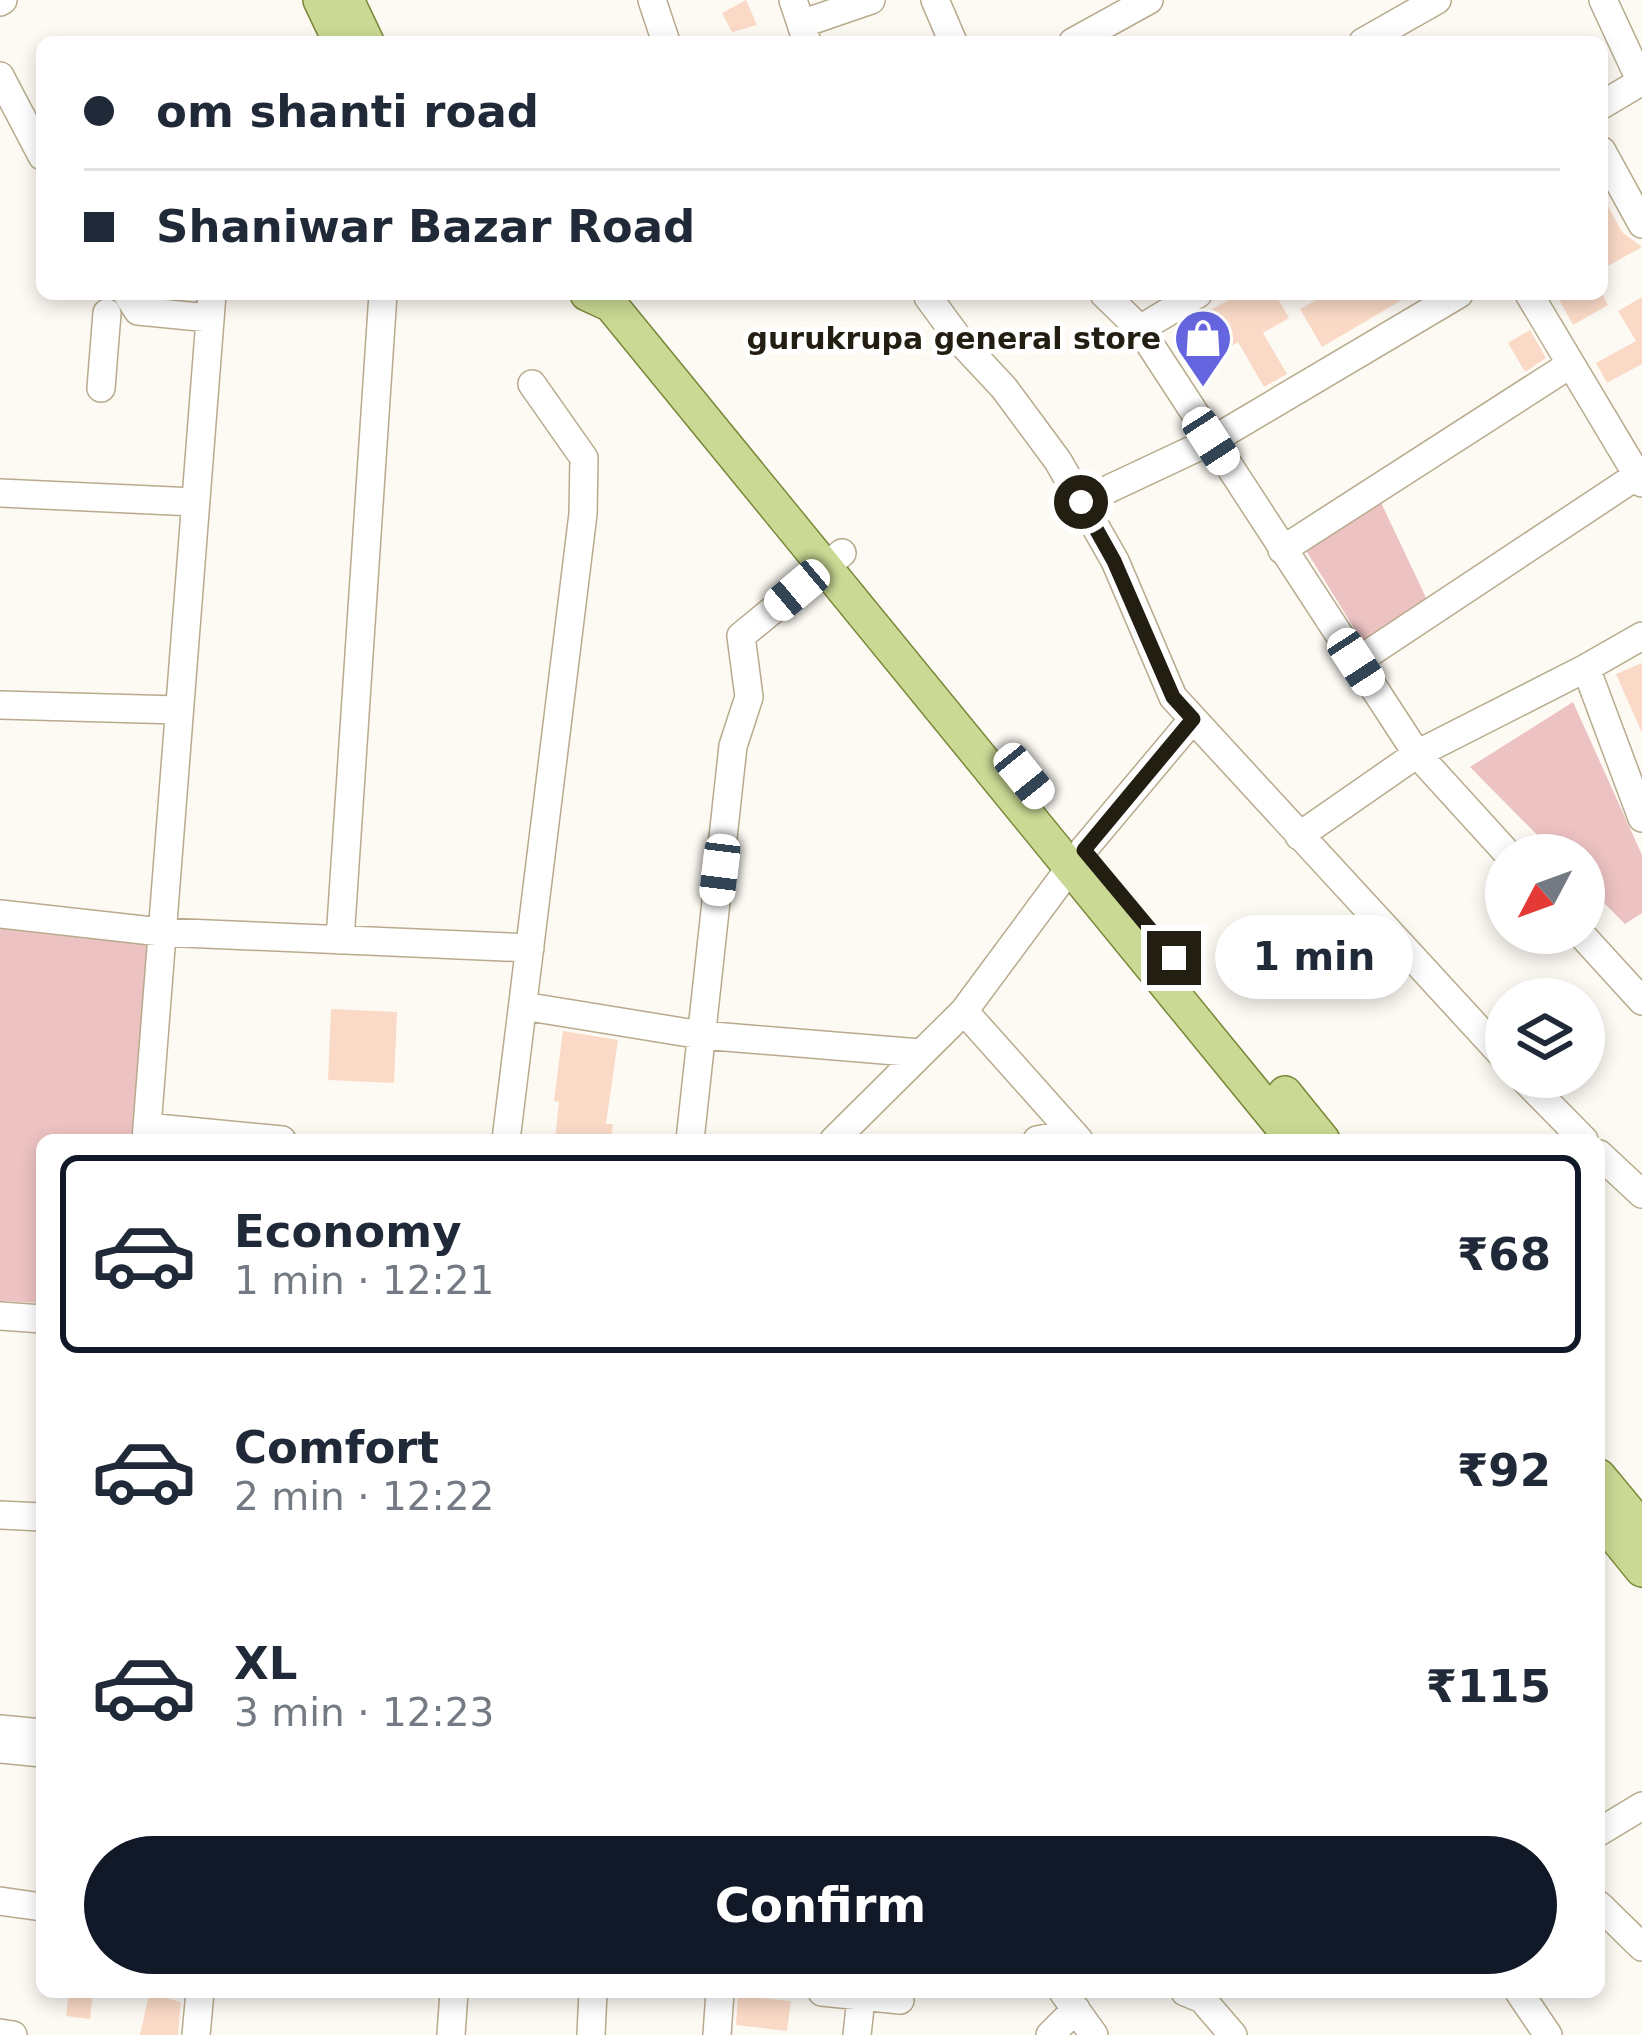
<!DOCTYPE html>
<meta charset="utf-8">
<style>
:root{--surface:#fff;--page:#f2f2f3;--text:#1f2937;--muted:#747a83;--line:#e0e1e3;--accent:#111827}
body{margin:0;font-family:"DejaVu Sans",sans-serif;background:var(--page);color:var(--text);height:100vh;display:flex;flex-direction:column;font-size:45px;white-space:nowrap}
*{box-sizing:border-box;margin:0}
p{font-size:39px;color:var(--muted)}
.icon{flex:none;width:66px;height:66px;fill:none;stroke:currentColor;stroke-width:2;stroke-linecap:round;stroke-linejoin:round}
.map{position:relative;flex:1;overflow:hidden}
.drawer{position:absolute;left:36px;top:1134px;width:1569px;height:864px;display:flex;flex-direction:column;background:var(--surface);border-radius:18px;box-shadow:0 6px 18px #0003}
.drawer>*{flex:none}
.guide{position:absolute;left:36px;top:36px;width:1572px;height:264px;border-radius:18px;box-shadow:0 6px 18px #0003;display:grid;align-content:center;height:264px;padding:0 48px;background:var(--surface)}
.needle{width:78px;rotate:229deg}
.fabs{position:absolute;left:1485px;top:834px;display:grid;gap:24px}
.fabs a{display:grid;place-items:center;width:120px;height:120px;border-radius:50%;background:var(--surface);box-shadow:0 6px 18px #0003;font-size:60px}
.end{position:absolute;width:54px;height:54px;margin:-27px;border:15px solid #231e12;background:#fff;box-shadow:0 0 0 6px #fff}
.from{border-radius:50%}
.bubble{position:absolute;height:84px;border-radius:42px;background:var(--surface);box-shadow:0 6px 18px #0003;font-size:39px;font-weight:700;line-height:84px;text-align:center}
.car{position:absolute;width:36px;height:72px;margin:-36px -18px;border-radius:15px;box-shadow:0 0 9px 3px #0007;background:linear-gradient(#fff 24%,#345 0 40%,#fff 0 76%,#345 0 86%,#fff 0)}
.guide b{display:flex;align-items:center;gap:42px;height:114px;font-size:45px}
.guide b+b{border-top:3px solid var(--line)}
.guide i{width:30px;height:30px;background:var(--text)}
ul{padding:21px 0 0;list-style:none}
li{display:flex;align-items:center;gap:36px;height:198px;margin:0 24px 18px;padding:0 24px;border:6px solid transparent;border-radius:18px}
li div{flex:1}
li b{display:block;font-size:45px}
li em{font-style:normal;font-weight:700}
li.on{border-color:var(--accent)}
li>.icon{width:108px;height:108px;stroke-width:1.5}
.button{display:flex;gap:24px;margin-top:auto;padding:24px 48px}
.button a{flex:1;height:138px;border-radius:72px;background:var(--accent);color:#fff;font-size:48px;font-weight:700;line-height:138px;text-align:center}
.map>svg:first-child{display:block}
</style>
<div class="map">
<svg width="1642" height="2035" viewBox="0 0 1642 2035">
<rect width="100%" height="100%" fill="#fdfaf4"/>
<path fill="#edc2c2" d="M1375,490L1430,606L1365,646L1299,539Z
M1573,702L1642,855V913L1625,924L1584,883V855H1557L1470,767Z
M0,921L149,938L140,1140H42V1303L0,1301Z"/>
<path fill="#fadac7" d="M746,0L757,25L732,32L722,13Z
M1602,195L1622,232L1642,247L1606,267L1602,259Z
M1241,294H1275L1289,318L1263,333L1287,374L1264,387L1238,342L1212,358L1190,320Z
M1327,294H1412L1322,347L1300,309Z
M1556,294H1602L1608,305L1573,325Z
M1642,297V364L1607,383L1596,363L1636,341L1618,311Z
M1530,330L1546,358L1525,372L1508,343Z
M1642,663V733L1616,674Z
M331,1009L397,1012L394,1083L328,1080Z
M563,1031L618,1040L606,1124H613L611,1140H555L559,1102L554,1101Z
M69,1992H93L90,2019L66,2016Z
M149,1994L181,2002L178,2035H140Z
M738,1996L791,2001L787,2031L736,2025Z"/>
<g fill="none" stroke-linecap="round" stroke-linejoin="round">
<defs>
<path id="minor" d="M652,0L666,42
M793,0L807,42
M935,0L953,42
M1603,0L1641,82
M0,2L3,0
M801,24L871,0
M1073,42L1149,0
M1363,42L1437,0
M0,76L42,156
M1602,105L1642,81
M1602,151L1642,224
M127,294L138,311L210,318
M934,294L928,297L961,342L1004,388L1058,461L1115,561L1173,697L1506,1059
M1104,294L1140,329
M1198,294L1140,329L1417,754L1586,668
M1529,294L1642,483
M101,388L107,313
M0,493L195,502
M1081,502L1211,441L1459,294
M1282,550L1571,364
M1642,636L1586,668L1642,818
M1356,662L1638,475
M0,705L178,710
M1299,836L1417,754L1509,855
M0,914L161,932L530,948
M1580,933L1642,1001
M340,940L383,294
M523,1006L701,1035L920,1053
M964,1011L1079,1140
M1522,1077L1584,1140
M147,1127L282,1140
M146,1140L212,294
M506,1140L583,514L584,458L532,384
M690,1140L733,746L749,697L741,636L842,553
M834,1140L964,1011L1084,849L1193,719
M1037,1140L1073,1133
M1599,1154L1642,1194
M0,1316L42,1319
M0,1515L42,1517
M0,1729L42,1733
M0,1749L42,1753
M1599,1832L1642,1806
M0,1901L42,1907
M1599,1905L1642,1947
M822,1992L900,2000
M1063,1992L1094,2035
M1185,1992L1202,1999L1233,2035
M1519,1992L1548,2035
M0,2033L13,2035
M196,2035L200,1992
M451,2035L454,1992
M591,2035L593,1992
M717,2035L720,1992
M857,2035L861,1998
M1050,2035L1076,2009"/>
<path id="major" d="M320,0L340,42
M347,0L367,42
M587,294L611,305L1293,1140
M1285,1093L1323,1140
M1599,1476L1642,1528
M1599,1517L1642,1570"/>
</defs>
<use href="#minor" stroke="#b8aa8d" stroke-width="30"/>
<use href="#major" stroke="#798738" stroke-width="36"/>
<use href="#minor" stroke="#fff" stroke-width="27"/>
<use href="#major" stroke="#cad994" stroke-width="33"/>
</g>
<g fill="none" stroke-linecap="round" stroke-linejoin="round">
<path stroke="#231e12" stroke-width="15" d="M1081,502L1114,561L1173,697L1193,719L1084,850L1174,958"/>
</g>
<defs>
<symbol id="shop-pin" viewBox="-11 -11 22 30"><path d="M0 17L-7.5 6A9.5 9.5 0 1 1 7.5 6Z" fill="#6566df" stroke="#fff"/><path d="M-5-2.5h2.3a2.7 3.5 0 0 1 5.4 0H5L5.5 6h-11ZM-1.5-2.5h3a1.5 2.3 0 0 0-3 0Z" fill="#fff"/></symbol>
</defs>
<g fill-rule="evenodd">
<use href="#shop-pin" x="1170" y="305" width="66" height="90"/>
</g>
<g text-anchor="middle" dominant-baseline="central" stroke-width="10" stroke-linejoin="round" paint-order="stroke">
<g font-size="30" font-weight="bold" fill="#231e12" stroke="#fff" text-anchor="end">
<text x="1161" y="338">gurukrupa general store</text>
</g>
</g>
</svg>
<div class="fabs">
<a><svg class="needle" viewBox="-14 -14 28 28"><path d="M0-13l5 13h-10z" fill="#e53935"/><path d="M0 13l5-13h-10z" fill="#747a83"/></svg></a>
<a><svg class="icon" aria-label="layers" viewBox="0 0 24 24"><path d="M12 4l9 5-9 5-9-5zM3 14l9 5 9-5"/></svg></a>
</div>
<i class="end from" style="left:1081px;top:502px"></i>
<i class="end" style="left:1174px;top:958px"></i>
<div class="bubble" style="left:1215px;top:915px;width:198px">1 min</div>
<i class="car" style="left:1211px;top:441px;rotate:147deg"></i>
<i class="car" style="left:797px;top:590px;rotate:230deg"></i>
<i class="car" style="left:1356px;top:662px;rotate:147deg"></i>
<i class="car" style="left:1024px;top:776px;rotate:141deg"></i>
<i class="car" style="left:720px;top:870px;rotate:187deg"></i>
<div class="guide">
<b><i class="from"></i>om shanti road</b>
<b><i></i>Shaniwar Bazar Road</b>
</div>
<section class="drawer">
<ul>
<li class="on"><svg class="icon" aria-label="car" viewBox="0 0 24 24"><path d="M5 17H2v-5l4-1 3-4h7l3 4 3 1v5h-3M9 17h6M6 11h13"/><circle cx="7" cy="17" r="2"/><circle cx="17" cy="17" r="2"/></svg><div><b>Economy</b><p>1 min · 12:21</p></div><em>₹68</em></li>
<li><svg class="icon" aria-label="car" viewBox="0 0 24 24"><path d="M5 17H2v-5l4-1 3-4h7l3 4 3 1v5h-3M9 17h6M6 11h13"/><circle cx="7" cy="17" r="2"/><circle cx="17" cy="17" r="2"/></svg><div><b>Comfort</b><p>2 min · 12:22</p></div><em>₹92</em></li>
<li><svg class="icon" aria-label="car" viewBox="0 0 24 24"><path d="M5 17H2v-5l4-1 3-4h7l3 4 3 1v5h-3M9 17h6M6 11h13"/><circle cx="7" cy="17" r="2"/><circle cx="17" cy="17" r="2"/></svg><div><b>XL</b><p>3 min · 12:23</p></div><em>₹115</em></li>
</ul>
<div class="button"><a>Confirm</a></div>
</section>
</div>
